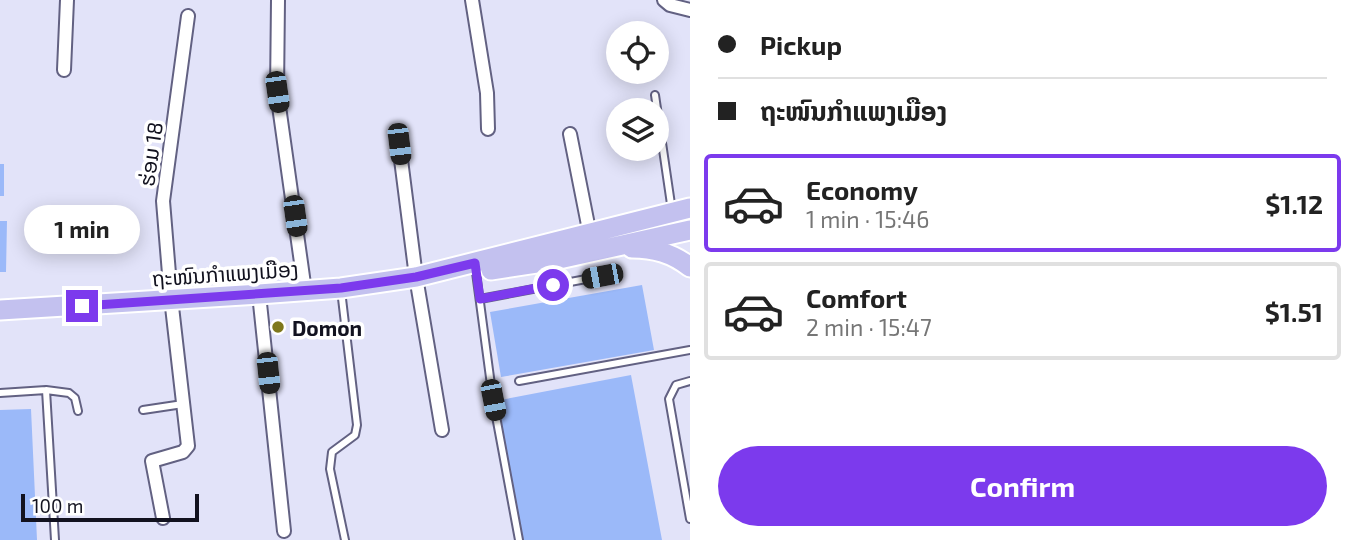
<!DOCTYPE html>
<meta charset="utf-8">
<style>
:root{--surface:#fff;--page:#f2f2f2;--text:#222;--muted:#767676;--line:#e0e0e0;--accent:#7c3aed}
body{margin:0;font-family:"Exo 2","Noto Sans Lao",sans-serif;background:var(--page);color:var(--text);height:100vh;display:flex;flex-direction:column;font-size:26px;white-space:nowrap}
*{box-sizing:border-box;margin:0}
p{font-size:23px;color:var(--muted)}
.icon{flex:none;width:38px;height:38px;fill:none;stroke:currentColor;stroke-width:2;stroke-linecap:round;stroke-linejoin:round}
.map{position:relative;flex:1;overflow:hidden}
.details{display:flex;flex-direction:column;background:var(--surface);width:665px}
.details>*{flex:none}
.top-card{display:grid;align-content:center;height:154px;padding:0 28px;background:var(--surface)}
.controls{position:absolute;left:606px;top:21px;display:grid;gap:14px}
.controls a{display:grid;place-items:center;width:63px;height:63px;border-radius:50%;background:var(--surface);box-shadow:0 4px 18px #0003;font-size:35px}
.scale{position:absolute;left:21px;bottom:18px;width:178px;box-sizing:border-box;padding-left:7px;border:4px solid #12121f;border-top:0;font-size:19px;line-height:24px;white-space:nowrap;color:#12121f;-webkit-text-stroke:5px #fff;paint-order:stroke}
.end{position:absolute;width:32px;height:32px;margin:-16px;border:9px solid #7c3aed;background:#fff;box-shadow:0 0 0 4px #fff}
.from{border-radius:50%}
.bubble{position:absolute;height:49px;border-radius:24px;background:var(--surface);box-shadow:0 4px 18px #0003;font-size:23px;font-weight:700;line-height:49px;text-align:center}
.car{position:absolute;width:21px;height:42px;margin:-21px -10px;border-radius:9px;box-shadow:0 0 5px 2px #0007;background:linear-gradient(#222 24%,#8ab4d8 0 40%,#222 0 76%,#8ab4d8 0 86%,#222 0)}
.top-card b{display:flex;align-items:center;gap:24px;height:66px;font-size:26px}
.top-card b+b{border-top:2px solid var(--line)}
.top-card i{width:18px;height:18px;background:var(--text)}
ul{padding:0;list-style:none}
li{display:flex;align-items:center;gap:21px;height:98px;margin:0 14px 10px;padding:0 14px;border:4px solid var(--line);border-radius:7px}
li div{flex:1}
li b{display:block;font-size:26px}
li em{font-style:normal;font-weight:700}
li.current{border-color:var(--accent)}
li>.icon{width:63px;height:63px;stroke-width:1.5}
.primary-button{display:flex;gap:14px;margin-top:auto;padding:14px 28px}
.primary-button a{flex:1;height:80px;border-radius:42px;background:var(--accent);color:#fff;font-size:28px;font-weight:700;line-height:80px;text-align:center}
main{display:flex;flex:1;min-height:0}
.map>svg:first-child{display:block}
</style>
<main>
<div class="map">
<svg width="690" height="540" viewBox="0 0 690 540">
<rect width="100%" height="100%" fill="#e2e3f9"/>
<path fill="#9bb9f9" d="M0,164H4V196H0Z
M0,221H7L6,272H0Z
M642,285L654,350L501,377L490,312Z
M631,375L662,540H521L495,401Z
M31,409L37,540H0V410Z"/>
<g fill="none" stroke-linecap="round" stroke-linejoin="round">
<defs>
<path id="service" d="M655,95L672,211
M475,265L493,400L519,540
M341,290L357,425L355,435L332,452L330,469L345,540
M480,299L602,276
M519,381L690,350
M690,381L676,385L669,399L690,519
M46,390L69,393L75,398L78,411
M0,393L46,390L55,540
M143,410L183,404"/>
<path id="minor" d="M278,0L277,92L305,291
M472,0L487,93L488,129
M664,0L670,5L690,10
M64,70L67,0
M570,134L590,235
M399,144L416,277L442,430
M259,294L284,531
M163,518L152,461L183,452L188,446L171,298L163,201L188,16"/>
<path id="primary" d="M632,248C654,248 672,253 690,267
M491,270L550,261L690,230
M0,310L259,294L341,288L416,277L690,208"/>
</defs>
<use href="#service" stroke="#626182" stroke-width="10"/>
<use href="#minor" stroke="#626182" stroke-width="16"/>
<use href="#primary" stroke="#fff" stroke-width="23"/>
<use href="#service" stroke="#fff" stroke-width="6"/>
<use href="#minor" stroke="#fff" stroke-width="12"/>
<use href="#primary" stroke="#c3c1ef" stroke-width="19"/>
</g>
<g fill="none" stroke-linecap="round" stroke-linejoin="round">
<path stroke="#7c3aed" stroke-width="9" d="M82,306L341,288L416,277L475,263L480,299L553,285"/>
</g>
<circle fill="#7e771c" stroke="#fff" stroke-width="2.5" cx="278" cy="327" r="7"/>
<g text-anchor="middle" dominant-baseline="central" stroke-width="7" stroke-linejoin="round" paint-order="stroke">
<g font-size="21" fill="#12121f" stroke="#fff">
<text transform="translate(150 154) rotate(-82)">ຮ່ອມ 18</text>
<text transform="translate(225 273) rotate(-4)">ຖະໜົນກຳແພງເມືອງ</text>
</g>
<g font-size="21" font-weight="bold" fill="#12121f" stroke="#fff" text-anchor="start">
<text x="292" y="327">Domon</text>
</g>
</g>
</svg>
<div class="controls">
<a><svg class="icon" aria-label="locate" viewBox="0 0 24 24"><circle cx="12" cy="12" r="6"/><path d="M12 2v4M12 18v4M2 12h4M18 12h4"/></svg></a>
<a><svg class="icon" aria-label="layers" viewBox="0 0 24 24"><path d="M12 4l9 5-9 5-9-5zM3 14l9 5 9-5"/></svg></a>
</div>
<div class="scale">100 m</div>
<i class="end from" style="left:553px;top:285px"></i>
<i class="end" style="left:82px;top:306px"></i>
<div class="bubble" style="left:24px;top:205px;width:116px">1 min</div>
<i class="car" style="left:277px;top:92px;rotate:172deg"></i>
<i class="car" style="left:399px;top:144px;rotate:173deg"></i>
<i class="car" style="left:295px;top:216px;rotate:172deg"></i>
<i class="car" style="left:602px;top:276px;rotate:259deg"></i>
<i class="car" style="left:268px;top:373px;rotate:174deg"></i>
<i class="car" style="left:493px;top:400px;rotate:169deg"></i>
</div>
<section class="details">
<div class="top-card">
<b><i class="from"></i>Pickup</b>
<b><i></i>ຖະໜົນກຳແພງເມືອງ</b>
</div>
<ul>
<li class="current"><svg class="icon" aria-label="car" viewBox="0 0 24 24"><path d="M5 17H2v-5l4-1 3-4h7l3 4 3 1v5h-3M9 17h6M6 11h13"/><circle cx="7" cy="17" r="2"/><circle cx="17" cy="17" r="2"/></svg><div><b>Economy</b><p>1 min · 15:46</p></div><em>$1.12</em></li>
<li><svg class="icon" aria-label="car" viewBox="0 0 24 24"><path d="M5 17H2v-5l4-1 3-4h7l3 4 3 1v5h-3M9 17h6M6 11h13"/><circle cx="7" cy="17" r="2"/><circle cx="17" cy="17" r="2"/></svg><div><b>Comfort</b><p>2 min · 15:47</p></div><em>$1.51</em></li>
</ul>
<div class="primary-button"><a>Confirm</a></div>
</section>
</main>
